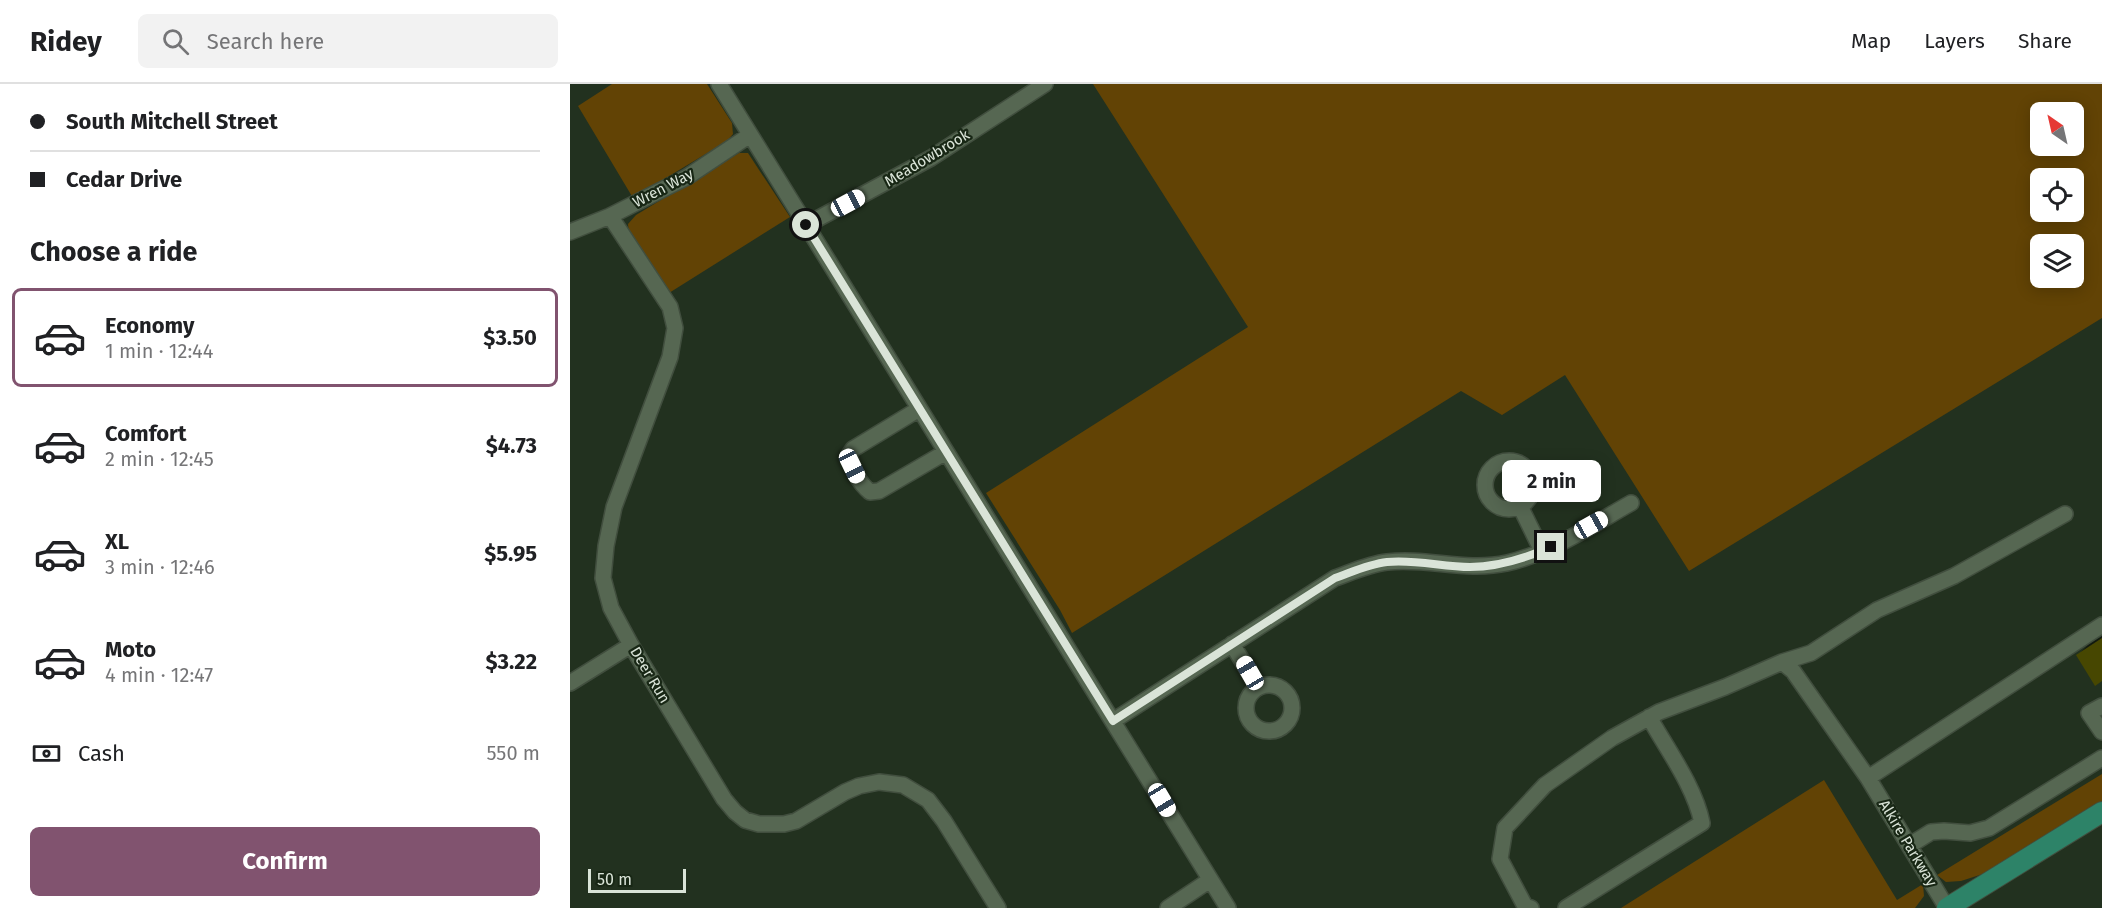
<!DOCTYPE html>
<meta charset="utf-8">
<style>
:root{--surface:#fff;--page:#f2f2f2;--text:#202124;--muted:#757577;--line:#e0e0e0;--accent:#81536f}
body{margin:0;font-family:"Fira Sans",sans-serif;background:var(--page);color:var(--text);height:100vh;display:flex;flex-direction:column;font-size:22px;white-space:nowrap}
*{box-sizing:border-box;margin:0}
p{font-size:20px;color:var(--muted)}
.icon{flex:none;width:33px;height:33px;fill:none;stroke:currentColor;stroke-width:2;stroke-linecap:round;stroke-linejoin:round}
.map{position:relative;flex:1;overflow:hidden}
.drawer{display:flex;flex-direction:column;background:var(--surface);width:570px}
.drawer>*{flex:none}
.guide{display:grid;align-content:center;height:132px;padding:0 30px;background:var(--surface)}
.needle{width:39px;rotate:326deg}
.tools{position:absolute;left:1460px;top:18px;display:grid;gap:12px}
.tools a{display:grid;place-items:center;width:54px;height:54px;border-radius:9px;background:var(--surface);box-shadow:0 3px 15px #0003;font-size:30px}
.scale{position:absolute;left:18px;bottom:15px;width:98px;box-sizing:border-box;padding-left:6px;border:3px solid #dae4d8;border-top:0;font-size:16px;line-height:21px;white-space:nowrap;color:#dae4d8;-webkit-text-stroke:4px #182715;paint-order:stroke}
.end{position:absolute;width:27px;height:27px;margin:-14px;border:8px solid #dae4d8;background:#111;box-shadow:0 0 0 3px #111}
.from{border-radius:50%}
.bubble{position:absolute;height:42px;border-radius:9px;background:var(--surface);box-shadow:0 3px 15px #0003;font-size:20px;font-weight:700;line-height:42px;text-align:center}
.car{position:absolute;width:18px;height:36px;margin:-18px -9px;border-radius:8px;box-shadow:0 0 4px 2px #0007;background:linear-gradient(#fff 24%,#345 0 40%,#fff 0 76%,#345 0 86%,#fff 0)}
.guide b{display:flex;align-items:center;gap:21px;height:57px;font-size:22px}
.guide b+b{border-top:2px solid var(--line)}
.guide i{width:15px;height:15px;background:var(--text)}
ul{padding:0;list-style:none}
li{display:flex;align-items:center;gap:18px;height:99px;margin:0 12px 9px;padding:0 18px;border:3px solid transparent;border-radius:9px}
li div{flex:1}
li b{display:block;font-size:22px}
li em{font-style:normal;font-weight:700}
li.current{border-color:var(--accent)}
li>.icon{width:54px;height:54px;stroke-width:1.5}
h2{padding:0 30px;font-size:27px;line-height:72px}
.pay{display:flex;align-items:center;gap:15px;height:66px;padding:0 30px;font-size:22px}
.pay p{margin-inline-start:auto}
.action{display:flex;gap:12px;margin-top:auto;padding:12px 30px}
.action a{flex:1;height:69px;border-radius:9px;background:var(--accent);color:#fff;font-size:24px;font-weight:700;line-height:69px;text-align:center}
header{display:flex;align-items:center;gap:36px;box-sizing:border-box;height:84px;padding:0 30px;background:var(--surface);border-bottom:2px solid var(--line)}
header strong{font-size:28px}
nav{display:flex;gap:33px;margin-inline-start:auto;font-size:21px}
.search{width:420px;height:54px;background:var(--page);display:flex;align-items:center;gap:15px;box-sizing:border-box;padding:0 21px;border-radius:9px;color:var(--muted);font-size:22px}
main{display:flex;flex:1;min-height:0}
.map>svg:first-child{display:block}
</style>
<header>
<strong>Ridey</strong>
<div class="search"><svg class="icon" aria-label="search" viewBox="0 0 24 24"><circle cx="10" cy="10" r="6"/><path d="M15 15l6 6"/></svg>Search here</div>
<nav><a>Map</a><a>Layers</a><a>Share</a></nav>
</header>
<main>
<section class="drawer">
<div class="guide">
<b><i class="from"></i>South Mitchell Street</b>
<b><i></i>Cedar Drive</b>
</div>
<h2>Choose a ride</h2>
<ul>
<li class="current"><svg class="icon" aria-label="car" viewBox="0 0 24 24"><path d="M5 17H2v-5l4-1 3-4h7l3 4 3 1v5h-3M9 17h6M6 11h13"/><circle cx="7" cy="17" r="2"/><circle cx="17" cy="17" r="2"/></svg><div><b>Economy</b><p>1 min · 12:44</p></div><em>$3.50</em></li>
<li><svg class="icon" aria-label="car" viewBox="0 0 24 24"><path d="M5 17H2v-5l4-1 3-4h7l3 4 3 1v5h-3M9 17h6M6 11h13"/><circle cx="7" cy="17" r="2"/><circle cx="17" cy="17" r="2"/></svg><div><b>Comfort</b><p>2 min · 12:45</p></div><em>$4.73</em></li>
<li><svg class="icon" aria-label="car" viewBox="0 0 24 24"><path d="M5 17H2v-5l4-1 3-4h7l3 4 3 1v5h-3M9 17h6M6 11h13"/><circle cx="7" cy="17" r="2"/><circle cx="17" cy="17" r="2"/></svg><div><b>XL</b><p>3 min · 12:46</p></div><em>$5.95</em></li>
<li><svg class="icon" aria-label="car" viewBox="0 0 24 24"><path d="M5 17H2v-5l4-1 3-4h7l3 4 3 1v5h-3M9 17h6M6 11h13"/><circle cx="7" cy="17" r="2"/><circle cx="17" cy="17" r="2"/></svg><div><b>Moto</b><p>4 min · 12:47</p></div><em>$3.22</em></li>
</ul>
<div class="pay"><svg class="icon" aria-label="cash" viewBox="0 0 24 24"><path d="M3 7h18v10H3z"/><circle cx="12" cy="12" r="2"/></svg>Cash<p>550 m</p></div>
<div class="action"><a>Confirm</a></div>
</section>
<div class="map">
<svg width="1532" height="824" viewBox="0 0 1532 824">
<rect width="100%" height="100%" fill="#22311f"/>
<path fill="#624305" fill-rule="evenodd" d="M42,0H137L162,39L163,50L157,57L63,114L8,22Z
M523,0H1532V234L1119,487L995,291L932,331L891,307L502,549L490,526L416,409L678,243ZM1470,28H1503V62H1470ZM1470,94H1503V128H1470ZM1470,160H1503V194H1470Z
M169,69H178L220,133L99,209L59,150L58,140L66,131Z
M1532,690V719L1422,787L1391,797L1376,798L1367,791Z
M1254,696L1327,816L1353,800L1354,812L1345,824H1051Z"/>
<path fill="#0007" d="M1532,552V595L1508,571L1518,561Z"/>
<path fill="#474701" d="M1532,554V597L1525,602L1506,571Z"/>
<g fill="none" stroke-linecap="round" stroke-linejoin="round">
<defs>
<path id="minor" d="M149,0L658,824
M40,132L100,223L105,244L100,273L44,423L36,462L33,494L41,524L61,561L154,715L165,728L175,736L189,740H214L226,737L275,708L289,702L309,698L333,701L358,716L374,737L428,824
M236,141L361,74L475,0
M0,148L40,132L117,93L180,51
M349,325L283,365L279,371C283,386 288,398 300,408L309,407L376,368
M915 401a24 24 0 1 1 48 0a24 24 0 1 1-48 0Z
M950,422L972,467
M662,560L688,603
M1212,578L1241,569L1307,526L1384,492L1495,430
M0,599L61,561
M676 624a23 23 0 1 1 46 0a23 23 0 1 1-46 0Z
M1532,622L1519,629L1532,648
M543,637L765,494C782,488 799,480 817,478C857,473 895,488 937,479C981,469 1022,441 1061,419
M1298,694L1532,541
M1340,761L1361,748L1374,747L1400,749L1419,744L1532,674
M598,824L640,796
M961,824L955,822L930,775L935,744L975,701L1042,654L1089,628L1155,603L1212,578L1223,587L1298,694L1377,824
M996,824L1132,739C1125,703 1097,665 1079,633"/>
<path id="major" d="M1377,824L1532,728"/>
</defs>
<use href="#minor" stroke="#414e3e" stroke-width="18"/>
<use href="#major" stroke="#414e3e" stroke-width="22"/>
<use href="#minor" stroke="#566752" stroke-width="15"/>
<use href="#major" stroke="#2d8368" stroke-width="20"/>
</g>
<g fill="none" stroke-linecap="round" stroke-linejoin="round">
<path stroke="#dae4d8" stroke-width="8" d="M236,141L543,637L765,494C782,488 799,480 817,478C845,475 873,483 900,483C928,483 956,474 981,463"/>
</g>
<g text-anchor="middle" dominant-baseline="central" stroke-width="4.5" stroke-linejoin="round" paint-order="stroke">
<g font-size="15" fill="#dae4d8" stroke="#182715">
<text transform="translate(357 74) rotate(-31)">Meadowbrook</text>
<text transform="translate(93 104) rotate(-28)">Wren Way</text>
<text transform="translate(80 591) rotate(59)">Deer Run</text>
<text transform="translate(1338 759) rotate(59)">Alkire Parkway</text>
</g>
</g>
</svg>
<div class="tools">
<a><svg class="needle" viewBox="-14 -14 28 28"><path d="M0-13l5 13h-10z" fill="#e53935"/><path d="M0 13l5-13h-10z" fill="#757577"/></svg></a>
<a><svg class="icon" aria-label="locate" viewBox="0 0 24 24"><circle cx="12" cy="12" r="6"/><path d="M12 2v4M12 18v4M2 12h4M18 12h4"/></svg></a>
<a><svg class="icon" aria-label="layers" viewBox="0 0 24 24"><path d="M12 4l9 5-9 5-9-5zM3 14l9 5 9-5"/></svg></a>
</div>
<div class="scale">50 m</div>
<i class="end from" style="left:236px;top:141px"></i>
<i class="end" style="left:981px;top:463px"></i>
<div class="bubble" style="left:932px;top:376px;width:99px">2 min</div>
<i class="car" style="left:278px;top:119px;rotate:62deg"></i>
<i class="car" style="left:282px;top:382px;rotate:154deg"></i>
<i class="car" style="left:1021px;top:441px;rotate:61deg"></i>
<i class="car" style="left:680px;top:589px;rotate:330deg"></i>
<i class="car" style="left:592px;top:716px;rotate:149deg"></i>
</div>
</main>
